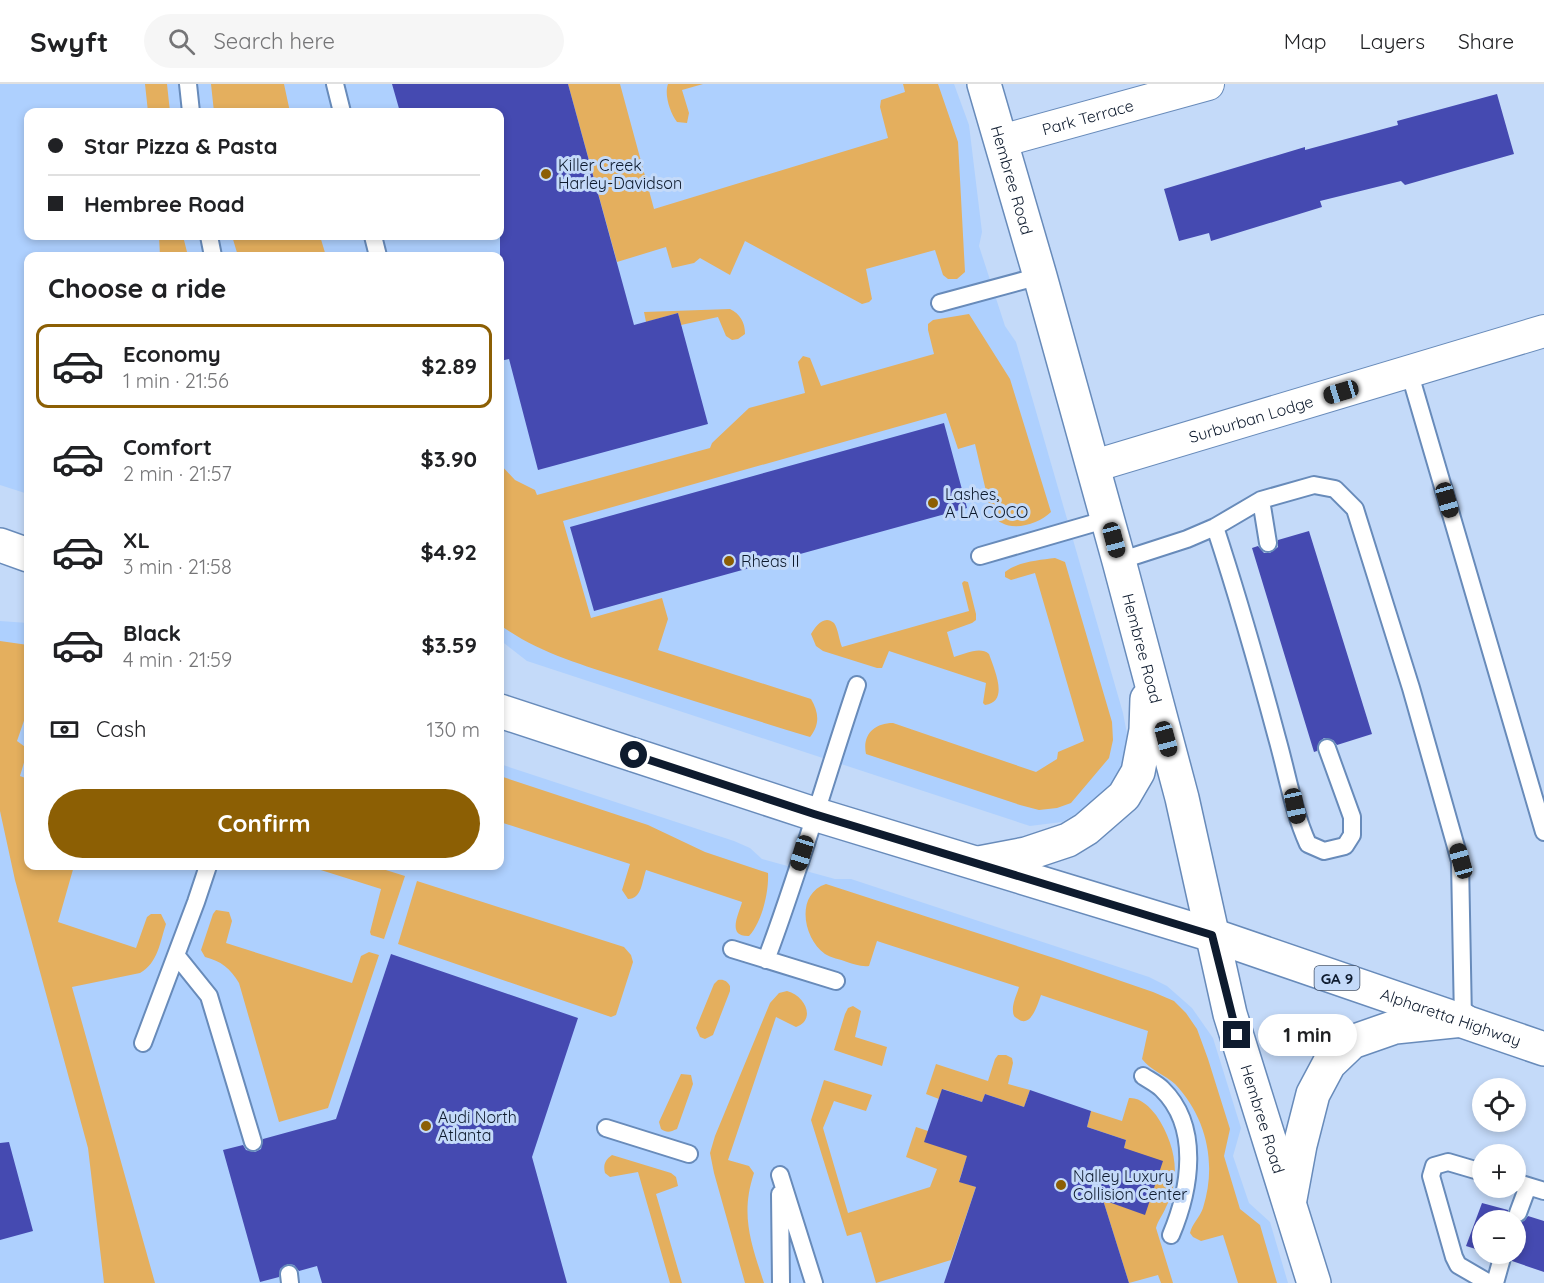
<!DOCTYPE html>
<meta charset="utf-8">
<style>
:root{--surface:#fff;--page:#f6f6f6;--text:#202124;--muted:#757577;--line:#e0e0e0;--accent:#8c5f04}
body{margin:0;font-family:Quicksand,sans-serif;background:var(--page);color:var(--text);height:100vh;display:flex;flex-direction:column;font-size:22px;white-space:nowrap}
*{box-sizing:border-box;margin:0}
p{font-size:20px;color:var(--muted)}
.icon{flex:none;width:33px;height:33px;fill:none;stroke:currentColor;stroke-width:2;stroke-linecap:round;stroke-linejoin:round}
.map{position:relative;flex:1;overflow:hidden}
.details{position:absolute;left:24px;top:168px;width:480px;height:618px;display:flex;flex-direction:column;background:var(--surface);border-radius:12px;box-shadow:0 3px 9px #0003}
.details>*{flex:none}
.guide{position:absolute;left:24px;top:24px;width:480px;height:132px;border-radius:12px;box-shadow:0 3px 9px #0003;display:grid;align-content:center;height:132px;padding:0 24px;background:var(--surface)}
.buttons{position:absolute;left:1472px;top:994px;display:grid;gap:12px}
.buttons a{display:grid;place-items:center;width:54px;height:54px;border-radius:50%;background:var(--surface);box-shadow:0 3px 9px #0003;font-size:30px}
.end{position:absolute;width:27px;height:27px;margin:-14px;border:8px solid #0e1b2e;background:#fff;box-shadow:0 0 0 3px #fff}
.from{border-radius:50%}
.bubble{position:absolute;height:42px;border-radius:21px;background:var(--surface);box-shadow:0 3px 9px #0003;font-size:20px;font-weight:700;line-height:42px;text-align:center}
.car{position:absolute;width:18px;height:36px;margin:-18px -9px;border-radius:8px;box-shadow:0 0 4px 2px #0007;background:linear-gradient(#222 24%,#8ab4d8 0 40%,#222 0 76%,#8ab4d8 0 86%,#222 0)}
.guide b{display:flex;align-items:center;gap:21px;height:57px;font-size:22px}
.guide b+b{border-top:2px solid var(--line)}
.guide i{width:15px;height:15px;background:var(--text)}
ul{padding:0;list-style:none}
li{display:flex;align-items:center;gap:18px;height:84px;margin:0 12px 9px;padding:0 12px;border:3px solid transparent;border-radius:12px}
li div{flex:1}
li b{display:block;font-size:22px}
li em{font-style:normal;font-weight:700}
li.current{border-color:var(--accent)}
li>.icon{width:54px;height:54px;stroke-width:1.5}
h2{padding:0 24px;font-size:27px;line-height:72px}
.pay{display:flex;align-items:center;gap:15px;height:66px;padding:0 24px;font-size:22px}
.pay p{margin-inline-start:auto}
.action{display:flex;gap:12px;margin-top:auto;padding:12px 24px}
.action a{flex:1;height:69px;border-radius:36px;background:var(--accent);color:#fff;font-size:24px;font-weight:700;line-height:69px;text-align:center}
header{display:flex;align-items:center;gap:36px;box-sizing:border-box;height:84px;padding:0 30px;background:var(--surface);border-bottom:2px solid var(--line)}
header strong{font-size:28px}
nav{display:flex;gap:33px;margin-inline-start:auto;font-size:21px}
.search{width:420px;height:54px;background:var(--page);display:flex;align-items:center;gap:15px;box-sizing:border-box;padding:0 21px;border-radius:33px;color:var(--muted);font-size:22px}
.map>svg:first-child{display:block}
</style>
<header>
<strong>Swyft</strong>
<div class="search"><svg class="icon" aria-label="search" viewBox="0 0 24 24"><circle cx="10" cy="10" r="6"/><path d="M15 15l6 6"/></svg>Search here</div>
<nav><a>Map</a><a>Layers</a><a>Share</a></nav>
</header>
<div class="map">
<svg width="1544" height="1199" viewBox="0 0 1544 1199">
<rect width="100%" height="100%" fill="#c4daf9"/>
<path fill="#aed0fe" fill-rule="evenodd" d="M0,0H954L969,41L982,148L979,162L1005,242L1016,258L1123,629L1127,650L1125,678L1113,699L1098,714L1081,727L1062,738L1030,742L527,577L500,556V172H28V410L0,401ZM28,28H500V152H28Z
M0,537L28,539V782H500V680L734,757L750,764L762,775L835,795H851L1149,893L1167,902L1192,924L1213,954L1241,1044L1233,1072L1249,1119L1270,1138L1288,1199H0Z"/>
<path fill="#e4af5e" d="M145,0H167L170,28H148Z
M211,0H284L290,28H214Z
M568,0H620L654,125L888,54L880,23L881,16L905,8L903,0H938L958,58L965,188L957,195H948L943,191L935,166L866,185L872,215L869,218L862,220L745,157L730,191L700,174L694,179L672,184L666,163L617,178Z
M668,0H703L682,6L689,29L687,39L677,38C670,29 664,10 668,0Z
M159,152H183L188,172H160Z
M232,152H320L326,172H238Z
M730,225C740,230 745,238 745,250L738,255L732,256L726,252L718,233L681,241L678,229L646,238L644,228Z
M969,230L1010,295L1051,428C1040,439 1016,447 1002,439C995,436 992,427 989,420L975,360L958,365L946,329L563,437L591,534L662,514L668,535L658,566L811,615C819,629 820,640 810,653C748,634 687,615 626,595C580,580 539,569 500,541V380L515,396L535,406L537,411L710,364L712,359L749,324L805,309L798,278L803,272L810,274L821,302L934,270L928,246V240L933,236Z
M1055,474L1065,478L1112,638L1113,656L1109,674L1071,719L1057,724L1039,726L1020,721L866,670C862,651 874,639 893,639L1036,688L1057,675L1058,668L1084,657L1035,489L1011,496L1005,493V488C1017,478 1039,476 1055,474Z
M964,497L968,498L976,530V536L972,539L947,548L954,573C965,570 980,562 989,570C994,585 1010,618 985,621L983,619L986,599L889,567L882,584H877L823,567L816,562L811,550C815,543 824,530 834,539C838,544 839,556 842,563L969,527L962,499Z
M0,557L28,561V625L17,657L28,665L20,692L28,695V782H74L58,838L136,864L147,833L151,830H161L166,840C160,858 158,879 140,889L72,903L155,1199H104L88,1064L15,796L0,727Z
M500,692L648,741L705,768L768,789C769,808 762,838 749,852C726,853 739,830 742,818L646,786C642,797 642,815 628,815L622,806L630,780L500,738Z
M308,782H373L405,792L384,855L371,851L370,848L381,805Z
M417,797L624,863L631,871L633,878L616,931L611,933L398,860Z
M826,800L1060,876L1153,908L1174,917L1186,929L1197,945L1208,975L1230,1045L1224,1072L1240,1125L1260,1141L1277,1199H1238L1223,1151L1201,1157L1193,1153L1190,1149C1192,1140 1200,1133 1203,1124C1217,1080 1207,1034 1175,1000C1165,991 1150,986 1142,975L1148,947L1041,911C1038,919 1031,945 1018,935C1014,933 1013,931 1013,927C1012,920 1017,910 1019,903L877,857L869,882C861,883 854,880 847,878C840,875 831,874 825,870C803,855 795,810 826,800Z
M216,826L229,828L232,837L226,859L352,899L361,872L369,868L379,871L328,1024L279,1038L239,899C230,884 221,877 205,873L201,866L213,830Z
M718,896C724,895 727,897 730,902V907L713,951L705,955L700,953L696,944L714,900Z
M787,907C806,912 816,936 796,943L776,933L728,1076L749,1082L754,1089C740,1131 751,1159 764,1199H745L714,1089L710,1069L715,1052L770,919L779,909Z
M853,922L861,927L855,953L887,963L882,982L834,966L845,930L848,924Z
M998,971H1006L1012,974L1013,979L1008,1000L1030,1006L1024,1023L985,1010L982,1018L943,1005L939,1015L926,1010L936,980L988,997L995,975Z
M681,990L691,991L693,1000L677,1045C670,1048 667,1049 661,1045L659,1038Z
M824,996L872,1011L866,1027L834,1017L823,1044L848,1129L930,1103L937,1085L906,1073L916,1043L928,1047L976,1075L966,1076L959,1097L976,1103L951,1176L876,1199L861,1148L847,1152L811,1036Z
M1129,1014C1140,1013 1150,1023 1156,1031C1175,1059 1182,1092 1166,1123C1163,1131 1158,1136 1156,1144L1173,1199H1161L1158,1191L1129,1199L1103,1116L1145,1130L1124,1064L1126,1056L1087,1043L1091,1027L1122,1037Z
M612,1071L671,1089L676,1093L678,1102L656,1110L682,1199H670L638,1088L610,1093L605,1089C603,1081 605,1076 612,1071Z"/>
<path fill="#454ab1" d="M392,0H568L634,241L678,229L708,340L538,386L509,275L500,277V28H400Z
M1497,10L1514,70L1405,101L1401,97L1320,117L1322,123L1211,157L1209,149L1179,157L1164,105L1305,63V66L1398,41L1397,37Z
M944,339L967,424L594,527L570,443Z
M1309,447L1372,650L1337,661L1333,656L1324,654L1319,658L1317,667L1314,668L1252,464L1258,462L1264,469H1270L1278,463V456Z
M391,870L578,934L532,1073L567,1199H322L317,1182L299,1187L294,1181L288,1180L280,1185L279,1193L260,1198L223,1066L243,1061L246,1066L255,1068L261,1065L263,1055L336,1035Z
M942,1005L982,1018L985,1010L1024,1023L1030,1006L1091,1027L1087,1043L1126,1056L1124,1064L1163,1077L1145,1131L1103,1116L1129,1199H944L976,1103L959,1098L967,1072L924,1058Z
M9,1058L33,1147L0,1156V1059Z
M1482,1119L1508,1126V1131L1512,1137H1482V1167L1466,1162Z
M1528,1132L1544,1137V1188L1512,1177L1511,1170H1515V1139L1524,1137Z"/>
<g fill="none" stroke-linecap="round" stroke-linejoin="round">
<defs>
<path id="service" d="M188,0L191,28
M335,0L342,28
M209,152L213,172
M373,152L378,172
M940,219L1040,192
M1409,287L1544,748
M1261,416L1268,459
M1215,443C1238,513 1258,583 1277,654C1287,689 1293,727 1308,760L1324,767L1345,762L1352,751V733L1327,664
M980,472L1108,435
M1119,477L1187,455L1215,443L1261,416L1314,401L1335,405L1355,425L1411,604L1460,777L1463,936
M732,865L836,897
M176,871L209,912L253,1058
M766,876C800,786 826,693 857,601
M143,959L196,818L208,782
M1143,992C1149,996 1157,1000 1162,1005C1201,1043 1190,1106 1171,1151
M606,1044L689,1070
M1482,1088L1448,1078L1434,1082L1431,1092L1454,1173L1458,1181L1489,1199
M780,1091L814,1199
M1515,1098L1544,1107
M780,1110L781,1199
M1518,1129L1528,1102
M289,1190L290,1199
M1495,1199L1502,1174"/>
<g id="minor">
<path id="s1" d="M1001,57L1208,0"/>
<path id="s2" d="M1094,382L1544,247"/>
</g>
<g id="tertiary">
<path id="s3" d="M984,0L1040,192L1119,477L1182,714L1230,930L1314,1199"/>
<path d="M979,779L1026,770L1068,756L1086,745L1124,712L1138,688L1146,646L1147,615"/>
<path d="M1290,1115L1300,1061L1313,1010L1329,980L1352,958L1395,943L1463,936"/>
</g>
<g id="trunk">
<path d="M0,461L28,471"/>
<path id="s4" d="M500,627L814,730L1212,851L1544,965"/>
</g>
</defs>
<use href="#service" stroke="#688bba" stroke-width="20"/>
<use href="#minor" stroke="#688bba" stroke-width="34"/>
<use href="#tertiary" stroke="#688bba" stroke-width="36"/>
<use href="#trunk" stroke="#688bba" stroke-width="36"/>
<use href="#service" stroke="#fff" stroke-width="16"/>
<use href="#minor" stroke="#fff" stroke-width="32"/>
<use href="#tertiary" stroke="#fff" stroke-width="33"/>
<use href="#trunk" stroke="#fff" stroke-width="33"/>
</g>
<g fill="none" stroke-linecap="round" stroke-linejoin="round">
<path stroke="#0e1b2e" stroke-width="8" d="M634,671L814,730L1212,851L1237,951"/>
</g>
<g fill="#8c5f04" stroke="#c4daf9" stroke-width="2">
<circle cx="546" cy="90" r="6"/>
<circle cx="933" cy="419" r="6"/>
<circle cx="729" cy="477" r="6"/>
<circle cx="426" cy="1042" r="6"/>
<circle cx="1061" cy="1101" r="6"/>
</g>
<g text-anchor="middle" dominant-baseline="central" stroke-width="6" stroke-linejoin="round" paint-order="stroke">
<rect fill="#c4daf9" stroke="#45546b" stroke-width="1.5" x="1314.5" y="882" width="45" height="24" rx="4.5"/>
<g font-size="15" font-weight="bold" fill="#0e1b2e">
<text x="1337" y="894">GA 9</text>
</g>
<g font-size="16" fill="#0e1b2e" stroke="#c4daf9">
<text stroke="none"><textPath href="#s1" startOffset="90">Park Terrace</textPath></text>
<text stroke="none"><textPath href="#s3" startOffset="100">Hembree Road</textPath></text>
<text stroke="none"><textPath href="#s2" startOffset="164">Surburban Lodge</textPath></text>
<text stroke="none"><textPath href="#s3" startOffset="586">Hembree Road</textPath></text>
<text stroke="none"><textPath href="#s4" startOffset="999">Alpharetta Highway</textPath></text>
<text stroke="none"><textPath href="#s3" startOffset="1072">Hembree Road</textPath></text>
</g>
<g font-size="16" fill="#0e1b2e" stroke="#c4daf9" text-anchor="start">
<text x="558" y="81">Killer Creek<tspan x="558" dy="18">Harley-Davidson</tspan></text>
<text x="945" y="410">Lashes,<tspan x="945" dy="18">A LA COCO</tspan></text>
<text x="741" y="477">Rheas II</text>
<text x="438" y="1033">Audi North<tspan x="438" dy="18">Atlanta</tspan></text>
<text x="1073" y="1092">Nalley Luxury<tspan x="1073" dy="18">Collision Center</tspan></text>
</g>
</g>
</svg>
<div class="buttons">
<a><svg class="icon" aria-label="locate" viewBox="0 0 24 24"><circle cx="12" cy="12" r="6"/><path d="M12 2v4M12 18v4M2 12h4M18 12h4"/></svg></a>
<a>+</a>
<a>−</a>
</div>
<i class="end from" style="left:634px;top:671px"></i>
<i class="end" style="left:1237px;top:951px"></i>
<div class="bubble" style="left:1258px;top:930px;width:99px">1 min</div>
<i class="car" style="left:1341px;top:308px;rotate:253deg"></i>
<i class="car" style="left:1447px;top:416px;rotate:164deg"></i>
<i class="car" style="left:1114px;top:456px;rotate:165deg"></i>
<i class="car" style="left:1166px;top:655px;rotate:165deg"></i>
<i class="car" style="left:1295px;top:722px;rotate:168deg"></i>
<i class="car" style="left:802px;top:769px;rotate:197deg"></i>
<i class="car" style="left:1461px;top:777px;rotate:344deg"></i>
<div class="guide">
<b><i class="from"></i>Star Pizza &amp; Pasta</b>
<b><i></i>Hembree Road</b>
</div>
<section class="details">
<h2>Choose a ride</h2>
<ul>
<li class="current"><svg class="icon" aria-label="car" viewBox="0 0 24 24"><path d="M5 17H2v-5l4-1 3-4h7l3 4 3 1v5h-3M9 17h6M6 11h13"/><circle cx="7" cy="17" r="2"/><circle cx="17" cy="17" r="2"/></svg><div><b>Economy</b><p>1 min · 21:56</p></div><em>$2.89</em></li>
<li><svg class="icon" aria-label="car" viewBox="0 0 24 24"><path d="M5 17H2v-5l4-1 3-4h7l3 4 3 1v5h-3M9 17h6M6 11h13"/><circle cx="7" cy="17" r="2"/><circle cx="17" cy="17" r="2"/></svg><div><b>Comfort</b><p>2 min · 21:57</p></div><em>$3.90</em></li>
<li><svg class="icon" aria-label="car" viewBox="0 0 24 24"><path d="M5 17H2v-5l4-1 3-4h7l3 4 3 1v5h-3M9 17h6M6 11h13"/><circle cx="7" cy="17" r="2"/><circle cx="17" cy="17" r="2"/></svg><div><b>XL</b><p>3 min · 21:58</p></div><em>$4.92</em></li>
<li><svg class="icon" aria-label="car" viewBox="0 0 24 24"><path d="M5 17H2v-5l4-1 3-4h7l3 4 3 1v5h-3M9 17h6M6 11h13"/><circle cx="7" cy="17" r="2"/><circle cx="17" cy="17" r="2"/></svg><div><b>Black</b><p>4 min · 21:59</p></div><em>$3.59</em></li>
</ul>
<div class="pay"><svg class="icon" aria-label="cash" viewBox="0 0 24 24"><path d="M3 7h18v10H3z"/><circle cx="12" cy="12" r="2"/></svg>Cash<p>130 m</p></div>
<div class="action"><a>Confirm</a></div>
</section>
</div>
